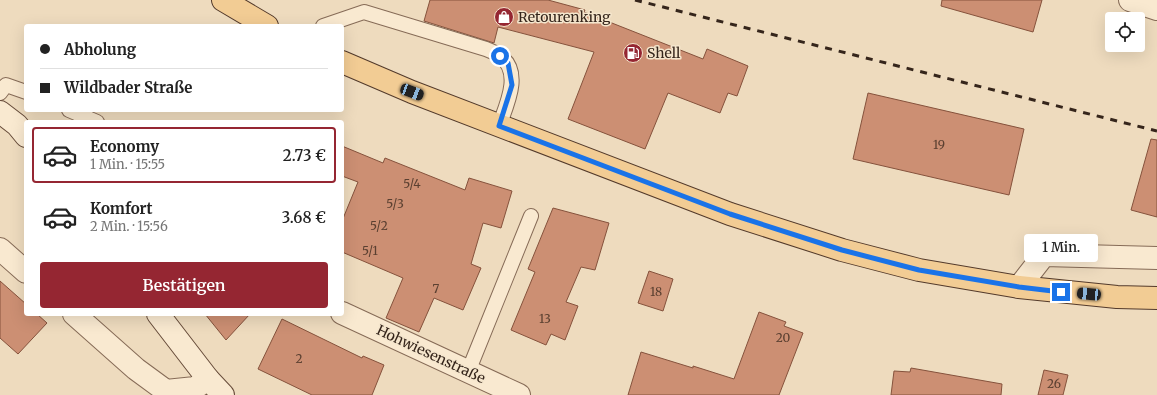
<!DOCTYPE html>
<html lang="de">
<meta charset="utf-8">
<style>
:root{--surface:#fff;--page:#f2f2f2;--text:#222;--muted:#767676;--line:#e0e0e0;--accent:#952632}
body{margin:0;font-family:Merriweather,serif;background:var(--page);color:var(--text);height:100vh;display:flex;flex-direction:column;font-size:15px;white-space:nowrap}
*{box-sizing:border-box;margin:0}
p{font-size:13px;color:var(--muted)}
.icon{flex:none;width:22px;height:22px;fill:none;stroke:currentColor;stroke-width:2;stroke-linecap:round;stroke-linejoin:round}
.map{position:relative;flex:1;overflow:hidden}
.side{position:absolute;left:24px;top:120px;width:320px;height:196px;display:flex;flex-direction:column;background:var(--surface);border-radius:4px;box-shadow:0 4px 16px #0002}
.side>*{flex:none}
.top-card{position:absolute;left:24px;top:24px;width:320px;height:88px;border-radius:4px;box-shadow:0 4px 16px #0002;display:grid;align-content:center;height:88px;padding:0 16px;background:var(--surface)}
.controls{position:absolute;left:1105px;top:12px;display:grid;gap:8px}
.controls a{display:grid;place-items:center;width:40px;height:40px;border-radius:4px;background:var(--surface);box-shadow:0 4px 16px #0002;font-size:20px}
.end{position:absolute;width:18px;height:18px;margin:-9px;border:5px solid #1a73e8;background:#fff;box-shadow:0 0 0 2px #fff}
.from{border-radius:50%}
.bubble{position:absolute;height:28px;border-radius:4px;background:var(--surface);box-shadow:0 4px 16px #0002;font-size:13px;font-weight:600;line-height:28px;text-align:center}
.car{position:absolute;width:12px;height:24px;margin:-12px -6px;border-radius:5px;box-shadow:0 0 3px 1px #0007;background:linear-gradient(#222 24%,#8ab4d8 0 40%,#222 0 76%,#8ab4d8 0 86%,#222 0)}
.top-card b{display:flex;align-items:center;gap:14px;height:38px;font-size:15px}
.top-card b+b{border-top:1px solid var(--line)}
.top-card i{width:10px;height:10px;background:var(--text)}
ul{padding:7px 0 0;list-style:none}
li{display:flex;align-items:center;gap:12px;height:56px;margin:0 8px 6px;padding:0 8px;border:2px solid transparent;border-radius:4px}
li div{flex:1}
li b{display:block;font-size:15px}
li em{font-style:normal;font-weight:600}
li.active{border-color:var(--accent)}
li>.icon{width:36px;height:36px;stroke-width:1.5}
.primary-button{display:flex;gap:8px;margin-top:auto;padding:8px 16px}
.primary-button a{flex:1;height:46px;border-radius:4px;background:var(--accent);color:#fff;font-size:16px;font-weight:600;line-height:46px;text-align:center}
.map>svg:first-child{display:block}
</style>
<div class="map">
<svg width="1157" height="395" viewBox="0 0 1157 395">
<rect width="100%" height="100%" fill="#eedbbe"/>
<path fill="#cc8f73" stroke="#85523c" d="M430,0H548L585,10L584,12L703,59L707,49L748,66L737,96L728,93L720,113L668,93L645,149L568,119L594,52L498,27L494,43L424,21Z
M942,0H1042L1033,32L941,6Z
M868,93L1024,129L1009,195L853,159Z
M1151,139L1157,140V217L1131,210Z
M342,146L383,163L385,158L465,190L469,178L512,191L501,228L483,223L471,264L481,268L463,310L434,298L419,332L386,318L403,278L342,252V221L358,182L342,176Z
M553,208L609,223L595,270L581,267L566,302L578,306L565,340L551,334L546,345L511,330L535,272L528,269Z
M649,271L673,279L663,311L638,303Z
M0,281L26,304V314H37L47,323L18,354L0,338Z
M759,312L786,322L784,326L803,333L779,395H628L641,352L693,368V366L734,379Z
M205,314H250L226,340Z
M282,319L362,358L363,356L384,365L372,395H312L258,369Z
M911,368L1002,384L1001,395H891L894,371L910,372Z
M1044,370L1068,375L1063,395H1038Z"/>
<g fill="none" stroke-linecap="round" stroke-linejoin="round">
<defs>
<path id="lane" d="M323,26L364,12L486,49C491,51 496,53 500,56C523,72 506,106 499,126
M0,93L6,85L26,92
M69,110L97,122
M468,372L531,216"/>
<path id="street" d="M1130,0L1157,9
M0,249L26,272
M1019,287L1044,255L1157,258
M342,313L519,395
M74,314L136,369L166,391L195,388L208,379"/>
<path id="secondary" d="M0,112L17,125L26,136
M158,314L208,379L223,395"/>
<path id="primary" d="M223,0L267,26
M342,62L412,92L730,214L842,250L919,270L1019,287L1117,297L1157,298"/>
</defs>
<use href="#lane" stroke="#866b57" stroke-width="16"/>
<use href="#street" stroke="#866b57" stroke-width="24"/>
<use href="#secondary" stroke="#674c3a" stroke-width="24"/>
<use href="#primary" stroke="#533a2b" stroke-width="24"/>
<use href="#lane" stroke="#f9e9d0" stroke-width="14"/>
<use href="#street" stroke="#f9e9d0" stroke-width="22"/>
<use href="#secondary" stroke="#f9e9d0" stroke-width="22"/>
<use href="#primary" stroke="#f2cc94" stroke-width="22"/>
<path stroke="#35251b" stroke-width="3" stroke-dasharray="7 7" stroke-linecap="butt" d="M635,0L1157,131"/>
</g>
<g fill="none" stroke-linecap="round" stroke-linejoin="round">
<path stroke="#1a73e8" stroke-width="5" d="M500,56L508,63L512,85L499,126L730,214L842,250L919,270L1019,287L1061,292"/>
</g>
<defs>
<symbol id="shop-disc" viewBox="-11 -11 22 22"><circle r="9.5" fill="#952632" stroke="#f5e6cd"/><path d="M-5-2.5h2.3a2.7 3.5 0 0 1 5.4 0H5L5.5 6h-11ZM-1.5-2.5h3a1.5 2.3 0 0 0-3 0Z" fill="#fff"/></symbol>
<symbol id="fuel-disc" viewBox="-11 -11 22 22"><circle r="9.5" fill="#952632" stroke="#f5e6cd"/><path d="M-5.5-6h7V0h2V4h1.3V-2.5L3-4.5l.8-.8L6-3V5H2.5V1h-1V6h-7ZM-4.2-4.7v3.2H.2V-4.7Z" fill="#fff"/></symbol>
</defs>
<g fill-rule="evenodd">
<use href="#shop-disc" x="493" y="6" width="22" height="22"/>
<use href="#fuel-disc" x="622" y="42" width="22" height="22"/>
</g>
<g text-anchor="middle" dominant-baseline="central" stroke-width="3" stroke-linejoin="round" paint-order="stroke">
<g font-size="12" fill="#5b4031">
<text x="939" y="144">19</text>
<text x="412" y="183">5/4</text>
<text x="395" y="203">5/3</text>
<text x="379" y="225">5/2</text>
<text x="370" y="250">5/1</text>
<text x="436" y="288">7</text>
<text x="656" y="291">18</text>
<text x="545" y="318">13</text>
<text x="783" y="337">20</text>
<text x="299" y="358">2</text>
<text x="1054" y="383">26</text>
</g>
<g font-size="14" fill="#35251b" stroke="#f5e6cd" text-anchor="start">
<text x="518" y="17">Retourenking</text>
<text x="647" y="53">Shell</text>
</g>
<g font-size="14" fill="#35251b" stroke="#f5e6cd">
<text transform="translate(431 354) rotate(25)">Hohwiesenstraße</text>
</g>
</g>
</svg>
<div class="controls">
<a><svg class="icon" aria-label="locate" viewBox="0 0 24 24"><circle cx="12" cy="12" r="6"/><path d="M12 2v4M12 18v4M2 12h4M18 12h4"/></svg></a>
</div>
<i class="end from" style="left:500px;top:56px"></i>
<i class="end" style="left:1061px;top:292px"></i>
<div class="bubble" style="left:1024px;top:234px;width:74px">1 Min.</div>
<i class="car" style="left:412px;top:92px;rotate:111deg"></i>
<i class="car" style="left:1089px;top:294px;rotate:275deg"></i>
<div class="top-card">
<b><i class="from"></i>Abholung</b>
<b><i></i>Wildbader Straße</b>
</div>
<section class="side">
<ul>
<li class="active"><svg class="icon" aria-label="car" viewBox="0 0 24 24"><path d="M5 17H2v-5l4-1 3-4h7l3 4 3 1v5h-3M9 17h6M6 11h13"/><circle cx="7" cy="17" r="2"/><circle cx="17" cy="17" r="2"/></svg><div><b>Economy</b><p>1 Min. · 15:55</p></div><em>2.73 €</em></li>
<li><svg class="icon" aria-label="car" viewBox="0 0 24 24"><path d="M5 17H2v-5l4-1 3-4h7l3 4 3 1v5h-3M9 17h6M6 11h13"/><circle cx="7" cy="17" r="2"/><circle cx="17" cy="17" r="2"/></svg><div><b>Komfort</b><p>2 Min. · 15:56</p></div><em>3.68 €</em></li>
</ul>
<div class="primary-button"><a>Bestätigen</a></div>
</section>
</div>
